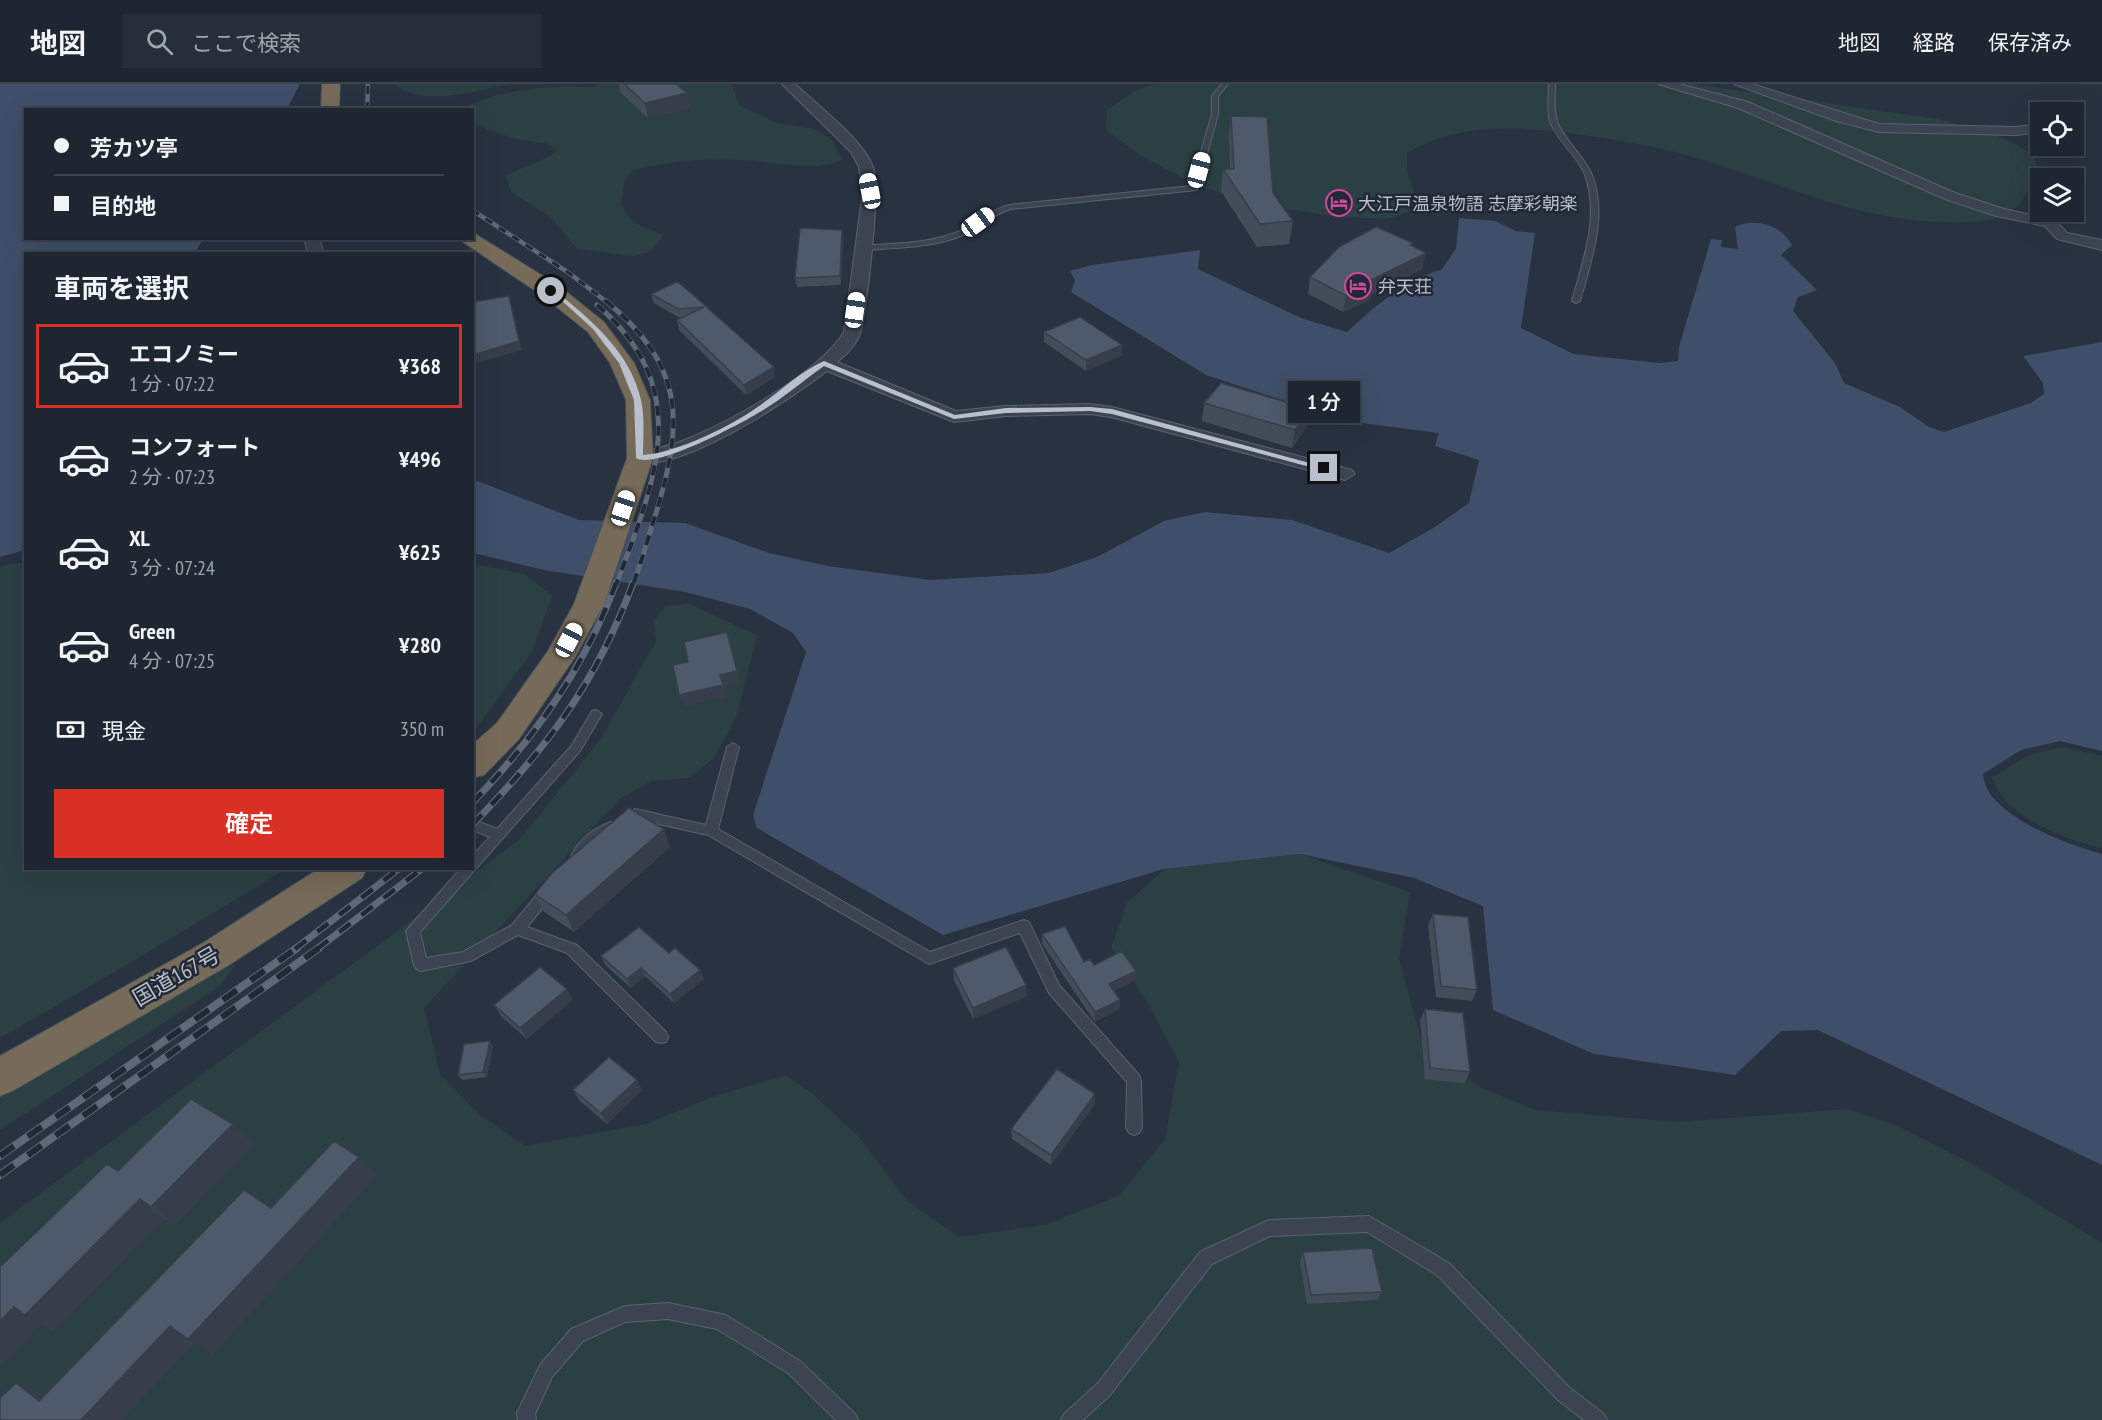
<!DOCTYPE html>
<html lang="ja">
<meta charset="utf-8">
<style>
:root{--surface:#1e2631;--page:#262e39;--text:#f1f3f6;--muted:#a1a5ab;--line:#3c434d;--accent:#d93025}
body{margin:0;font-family:"PT Sans Narrow","Noto Sans JP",sans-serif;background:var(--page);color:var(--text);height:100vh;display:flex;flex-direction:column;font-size:22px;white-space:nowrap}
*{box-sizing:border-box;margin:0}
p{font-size:20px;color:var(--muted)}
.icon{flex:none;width:33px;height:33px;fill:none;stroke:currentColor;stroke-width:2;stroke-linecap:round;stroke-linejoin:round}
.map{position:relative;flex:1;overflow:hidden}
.details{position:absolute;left:24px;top:168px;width:450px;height:618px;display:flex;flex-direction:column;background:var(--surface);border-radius:0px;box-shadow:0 6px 24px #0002,0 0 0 2px var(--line)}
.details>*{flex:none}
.top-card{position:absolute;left:24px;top:24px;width:450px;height:132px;border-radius:0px;box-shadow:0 6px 24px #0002,0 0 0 2px var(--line);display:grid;align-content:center;height:132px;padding:0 30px;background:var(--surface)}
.controls{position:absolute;left:2030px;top:18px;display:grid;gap:12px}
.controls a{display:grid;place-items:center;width:54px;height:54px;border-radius:0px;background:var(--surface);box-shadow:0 6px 24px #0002,0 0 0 2px var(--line);font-size:30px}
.end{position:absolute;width:27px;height:27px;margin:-14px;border:8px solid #b9bfcb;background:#111;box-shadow:0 0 0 3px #111}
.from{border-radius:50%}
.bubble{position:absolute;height:42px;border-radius:0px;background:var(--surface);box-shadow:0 6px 24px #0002,0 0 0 2px var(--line);font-size:20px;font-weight:600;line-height:42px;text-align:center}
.car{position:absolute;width:18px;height:36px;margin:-18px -9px;border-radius:8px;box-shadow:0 0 4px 2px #0007;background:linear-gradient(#fff 24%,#345 0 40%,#fff 0 76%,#345 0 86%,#fff 0)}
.top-card b{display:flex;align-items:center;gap:21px;height:57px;font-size:22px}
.top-card b+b{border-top:2px solid var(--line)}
.top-card i{width:15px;height:15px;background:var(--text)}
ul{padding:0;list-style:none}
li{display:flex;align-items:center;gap:18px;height:84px;margin:0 12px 9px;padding:0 18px;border:3px solid transparent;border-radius:0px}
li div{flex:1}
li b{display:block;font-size:22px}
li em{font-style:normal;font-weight:600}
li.current{border-color:var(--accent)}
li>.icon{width:54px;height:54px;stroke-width:1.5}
h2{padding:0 30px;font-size:27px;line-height:72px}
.pay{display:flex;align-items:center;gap:15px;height:66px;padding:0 30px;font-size:22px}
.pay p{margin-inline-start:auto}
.primary-button{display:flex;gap:12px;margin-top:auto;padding:12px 30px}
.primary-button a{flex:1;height:69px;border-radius:0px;background:var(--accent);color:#fff;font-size:24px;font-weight:600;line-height:69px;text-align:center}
header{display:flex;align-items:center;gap:36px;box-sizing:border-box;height:84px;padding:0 30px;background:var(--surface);border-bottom:2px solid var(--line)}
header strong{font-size:28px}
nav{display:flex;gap:33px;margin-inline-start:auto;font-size:21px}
.search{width:420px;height:54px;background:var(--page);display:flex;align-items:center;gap:15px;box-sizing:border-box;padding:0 21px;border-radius:0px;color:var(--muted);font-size:22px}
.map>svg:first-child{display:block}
</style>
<header>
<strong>地図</strong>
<div class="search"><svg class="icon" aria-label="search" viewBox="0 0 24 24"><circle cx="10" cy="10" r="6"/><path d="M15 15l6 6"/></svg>ここで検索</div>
<nav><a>地図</a><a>経路</a><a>保存済み</a></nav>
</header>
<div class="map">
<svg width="2102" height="1336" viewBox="0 0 2102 1336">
<rect width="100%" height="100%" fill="#283241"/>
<path fill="#2b4043" d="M395,0H508C479,7 419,24 395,0Z
M602,0H731L740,22L777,39L816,45L834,58L842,76C813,89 772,77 740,76C700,74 672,77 633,86L624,99L621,121L634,139L664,151L650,168L633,172L577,165L551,133L511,108L506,92C522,82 543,79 557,66L548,60L512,54L473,40L472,26H461C487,10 526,4 556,3C572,2 587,5 602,0Z
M1155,0H1693L1937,35L1988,48L2014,59L2031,70L2038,83C2031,101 2025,121 2006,130C1987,140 1960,138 1939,138C1852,135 1773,96 1690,72C1648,60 1604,54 1561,48C1508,42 1454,41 1407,69V86L1416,115L1408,128L1387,135L1339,133L1252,120L1194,100L1140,71L1106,46L1107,26L1135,7Z
M25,478L26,784L286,785L123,883L0,954V482Z
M473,480L525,490L552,512L533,566L473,649Z
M690,520L757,551L736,634L714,674L689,694L651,697L620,715L424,924L440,990L480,1031L525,1062L646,1040L709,1014L786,991L813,1010L859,1053L906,1116L959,1153L1045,1141L1119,1112L1165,1055L1179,978L1149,921L1111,864L1127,819L1164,785L1300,770L1410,808L1399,875L1424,964L1482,1004L1535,1026L1677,1038L1848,1025L1898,1042L1969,1078L2102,1159V1336H0V1139L380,860L520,755L600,656L656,557L653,537L666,522Z
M2064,663L2102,672V764C2064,755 2006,734 1992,694L2028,671Z
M236,880L220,902L0,1046V1012L212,888Z"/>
<path fill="#3f4f69" d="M0,0H300L287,25H282L26,26V154L203,155L195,169L26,170L25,466L0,473Z
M1459,134L1495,137L1516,147L1535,149L1521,244L1573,270L1660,279L1678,277L1679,263L1711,155L1722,156L1721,163L1738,165L1735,143C1756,133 1781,141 1792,161L1781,171L1817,206L1798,213L1793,227L1835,279L1844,299L1900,323L1929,343L1944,348L2031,319L2044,310L2043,299L2023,272L2102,258V667L2060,657L2021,666L1983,690C1984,696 1986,704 1989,708C2009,739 2068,760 2102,770V1081L1818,946L1781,947L1735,991L1594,970L1493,926L1483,822L1414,794L1300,770L1164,785L943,851L757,744L753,731L806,568L793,549L750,525L685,508L544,486L473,469L472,395L579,436L685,439L769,469L828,482L931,496L1049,489L1097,473L1164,437L1205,428L1292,436L1389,469L1435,443L1469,419L1479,376L1435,362L1439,349L1346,337L1206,291L1071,208L1075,196L1070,187L1092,181L1200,166L1198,185L1301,234L1347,248C1374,224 1405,194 1441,186L1456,165Z"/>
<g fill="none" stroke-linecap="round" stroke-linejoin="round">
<defs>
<path id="lane" d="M1222,0H1228L1218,12V30L1197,106L1010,125C992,131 978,145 961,152C930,164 895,164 863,166L859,164L863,162C894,159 926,160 955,149C975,142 989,126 1009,121L1191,102L1212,30V12Z
M1549,0H1555C1555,12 1553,25 1557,37C1562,54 1583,70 1592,91C1608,131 1591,177 1580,217L1576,219L1572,217C1583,177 1600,132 1585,91C1577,70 1556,56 1550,37C1547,25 1549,12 1549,0Z
M596,626L602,630L580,667L420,848L426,874L463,868L512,841L544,802L549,801L554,802L556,806L554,810L527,843L577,861L666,948L668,953L666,958L661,959L656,958L567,869L518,851L471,877L421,887L416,885L414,881L406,847L461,784H472V772L490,753L472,746V735L497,745L572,661L592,627Z
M733,659L739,663L718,745L930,868L1024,836L1029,838L1059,901L1139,991L1141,996L1142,1044L1139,1049L1134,1051L1129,1049L1126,1044L1127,998L1049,909L1020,849L929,880L708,751L636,735L626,740L622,738L620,735L622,732L635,725L706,741L727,663Z
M611,738L615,740L617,743L615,746L597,758L582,776L577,777L572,776L571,772C579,756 594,744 611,738Z
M1369,1132L1449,1179L1570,1304L1604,1330L1607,1336H1584L1558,1316L1437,1191L1367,1148L1270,1152L1212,1180L1110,1311L1083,1336H1061L1064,1330L1098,1299L1200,1168L1269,1136Z
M668,1219L726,1231L800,1277L855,1330L858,1336H836L788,1289L717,1245L668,1235L625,1238L583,1257L552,1293L535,1330L536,1336H518L517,1329L540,1281L571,1245L625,1222Z"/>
<path id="street" d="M782,0H795C818,22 862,54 873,83C881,106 867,218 861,246C858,259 847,270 837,278L956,327L1006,322L1090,320L1112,323L1352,386L1355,390L1345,396L1111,333L1090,330L1006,332L954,338L827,287C790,315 680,390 633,378L630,374L633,370C650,366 666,363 682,357C730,338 818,290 844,248L863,107L859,83L851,68Z
M1658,0H1679L1748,18L1955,109L2004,125L2055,136L2067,149L2102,156V166L2057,155L2045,142L1996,132L1945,115L1738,24Z
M1734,0H1752L1879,40L2016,43L2040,40V48L2016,51L1879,48L1836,37Z
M304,154H319L324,170H308Z"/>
<path id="highway" d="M322,0H340L339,26H321Z
M472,148L559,202L604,238L634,279L650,316L653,374L604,520L575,573L519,655L484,691L472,694V661L497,639L548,567L574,520L627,374L626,316L610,279L588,248L543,212L463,158L460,154H472Z
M320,784H367L362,794L229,881L14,1006L0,1012V972L203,859Z"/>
</defs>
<use href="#lane" stroke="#5a626e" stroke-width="2"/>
<use href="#street" stroke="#5a626e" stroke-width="2"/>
<use href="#highway" stroke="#474f5b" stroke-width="2"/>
<use href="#lane" fill="#3c4451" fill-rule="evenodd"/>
<use href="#street" fill="#3c4451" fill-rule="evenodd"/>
<use href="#highway" fill="#766b59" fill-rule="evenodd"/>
<defs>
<path id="rail-far3" d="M367,26L368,0
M472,126L569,189L608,219"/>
<path id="rail-far2" d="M606,217C684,282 684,335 657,426C649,451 642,476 633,501
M597,221C696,306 655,397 616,501"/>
<path id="rail-far1" d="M472,719C534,655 585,583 616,499
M472,741C546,665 596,600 633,499
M295,865L400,784
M317,865L423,784"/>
<path id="rail" d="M0,1072L297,864
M0,1091L319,864"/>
</defs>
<use href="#rail-far3" stroke="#5e6877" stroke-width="4.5"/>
<use href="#rail-far2" stroke="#5e6877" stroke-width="5"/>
<use href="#rail-far1" stroke="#5e6877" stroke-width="7"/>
<use href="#rail" stroke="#5e6877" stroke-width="8"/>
<use href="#rail-far3" stroke="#212936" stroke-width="3" stroke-dasharray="8" stroke-linecap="butt"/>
<use href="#rail-far2" stroke="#212936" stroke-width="4" stroke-dasharray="10" stroke-linecap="butt"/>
<use href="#rail-far1" stroke="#212936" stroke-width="4.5" stroke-dasharray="14" stroke-linecap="butt"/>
<use href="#rail" stroke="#212936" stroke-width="6" stroke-dasharray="17" stroke-linecap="butt"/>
</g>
<path fill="#434d5a" d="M619,0H676L687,9L690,24L648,34L621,9Z
M1231,32L1273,109L1293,137L1289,160L1257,163L1221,107L1223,85H1230L1229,54Z
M843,155L841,201L797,203L795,194Z
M1412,162L1426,169L1422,185L1371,211L1370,216L1343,228L1308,210L1310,193Z
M677,198L775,293L746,311L679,246L677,236L682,234H680L654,219L651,210Z
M1044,248L1122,261V271L1086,287L1044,258Z
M1204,319L1310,325L1307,343L1292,364L1202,337Z
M670,763L574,848L543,827L535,810Z
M1433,830L1477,906L1472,917L1436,913L1428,841Z
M1042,850L1084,878L1135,896L1114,907L1120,916L1119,925L1095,938L1042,860Z
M669,869L700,886L704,895L674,919L645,892L631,904L605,881L601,872Z
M953,884L1027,912L973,935L954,896Z
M567,905L572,916L527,955L501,932L494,921Z
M1425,925L1470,988L1464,999L1425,995L1420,936Z
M493,962L487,993L462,996L458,991Z
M573,1006H642L607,1040L579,1016Z
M1095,1010V1020L1051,1081L1012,1055L1011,1045Z
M254,1060L174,1141L164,1134L53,1247L42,1240L118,1087Z
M1303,1168L1382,1208L1377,1216L1307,1220L1300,1177Z"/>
<path fill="#373e4a" d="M687,9L690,24L648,34L645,19Z
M842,146L843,155L841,201L840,192Z
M1426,169L1422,185L1371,211L1370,216L1343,228L1346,212L1369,197Z
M509,212L511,221L522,266L477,279L473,271Z
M1122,261V271L1086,287V276Z
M774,283L775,293L746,311L744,301Z
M1310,325L1307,343L1292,364L1295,346Z
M727,548L740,599L724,603L726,613L683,623L679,611L720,591Z
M664,745L670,763L574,848L566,831Z
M641,884L645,892L631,904L627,895Z
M700,886L704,895L674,919L670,910Z
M1136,887L1135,896L1108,910L1109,900Z
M1026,901L1027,912L973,935V924Z
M567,905L572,916L527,955L520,944Z
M1120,916L1119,925L1095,938V928Z
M490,957L493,962L487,993L483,988Z
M637,996L642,1006L607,1040L601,1029Z
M1095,1010V1020L1051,1081V1071Z
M233,1040L254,1060L174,1141L151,1123Z
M359,1073L377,1092L213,1271L194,1259L123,1336H81L170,1242Z
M140,1115L164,1134L53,1247L42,1240L0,1283V1237L14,1223Z
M16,1299L46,1313L39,1317Z"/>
<path fill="#4e5969" stroke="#373e4a" stroke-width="1.5" d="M624,0H676L687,9L645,19Z
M1231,32L1267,33L1273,109L1293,137L1260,140L1223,85H1234Z
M1376,143L1413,159L1410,161L1426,169L1369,197L1373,199L1346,212L1310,193L1339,163Z
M800,144L842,146L840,192L795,194Z
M677,198L683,202L774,283L744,301L677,236L704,223L678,225L651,210Z
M509,212L519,257L473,271L472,269V218Z
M1080,233L1122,261L1086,276L1044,248Z
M1221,299L1310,325L1295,346L1204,319Z
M727,548L737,587L720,591L723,601L679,611L673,581L688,578L684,558Z
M629,724L664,745L566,831L535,810L552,789Z
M1433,830L1468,833L1477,906L1441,902Z
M1065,842L1084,878L1090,875L1094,881L1122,867L1136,887L1109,900L1120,916L1095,928L1042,850Z
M639,843L669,869L675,864L700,886L670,910L641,884L627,895L601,872Z
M1006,863L1026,901L973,924L953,884Z
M540,883L567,905L520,944L494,921Z
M1425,925L1463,929L1470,988L1430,984Z
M490,957L483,988L458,991L464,960Z
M609,973L637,996L601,1029L573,1006Z
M1057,985L1095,1010L1051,1071L1011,1045Z
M191,1015L233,1040L151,1123L140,1115L25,1231L14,1223L0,1237V1183L107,1080L118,1087Z
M334,1057L359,1073L188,1255L170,1242L81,1336H0V1314L16,1299L39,1317L244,1106L271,1124Z
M1372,1164L1382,1208L1311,1211L1303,1168Z"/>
<path fill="#b9bfcb" d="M549,205H553C590,235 630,267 641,316C645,333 643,354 643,371C676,369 732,342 759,322C779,308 801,287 824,277L955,331L1006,324L1090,323L1112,325L1328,384L1321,386L1112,330L1090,327L1006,329L954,335L824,282C803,297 782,315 760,328C740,340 655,386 636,374L634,316L619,279L593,245Z"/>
<defs>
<symbol id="hotel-ring" viewBox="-11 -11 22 22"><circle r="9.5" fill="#212936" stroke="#d1479c" stroke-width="1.5"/><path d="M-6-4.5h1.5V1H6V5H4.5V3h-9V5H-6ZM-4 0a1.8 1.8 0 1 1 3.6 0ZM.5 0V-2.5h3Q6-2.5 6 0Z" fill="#d1479c"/></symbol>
</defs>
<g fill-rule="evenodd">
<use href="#hotel-ring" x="1324" y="104" width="30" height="30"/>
<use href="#hotel-ring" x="1343" y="187" width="30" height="30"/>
</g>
<g text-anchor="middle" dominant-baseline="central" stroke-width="5" stroke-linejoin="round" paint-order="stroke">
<g font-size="18" fill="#b9bfcb" stroke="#212936" text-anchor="start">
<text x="1358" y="119">大江戸温泉物語 志摩彩朝楽</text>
<text x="1378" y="202">弁天荘</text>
</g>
<g font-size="22" fill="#b9bfcb" stroke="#212936">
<text transform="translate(176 892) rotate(-30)">国道167号</text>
</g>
</g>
</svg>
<div class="controls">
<a><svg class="icon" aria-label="locate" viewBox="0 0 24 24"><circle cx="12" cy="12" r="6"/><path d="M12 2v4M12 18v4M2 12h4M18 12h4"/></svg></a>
<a><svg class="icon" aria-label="layers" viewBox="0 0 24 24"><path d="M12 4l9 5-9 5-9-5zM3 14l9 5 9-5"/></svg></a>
</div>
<i class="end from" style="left:551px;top:207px"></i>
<i class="end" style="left:1324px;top:384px"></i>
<div class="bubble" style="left:1288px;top:297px;width:72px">1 分</div>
<i class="car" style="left:1199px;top:86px;rotate:15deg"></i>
<i class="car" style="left:870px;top:107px;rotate:349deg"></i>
<i class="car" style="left:978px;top:138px;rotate:54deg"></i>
<i class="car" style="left:855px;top:226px;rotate:8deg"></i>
<i class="car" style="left:623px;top:424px;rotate:18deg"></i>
<i class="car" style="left:569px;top:556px;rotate:28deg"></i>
<div class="top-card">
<b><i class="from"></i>芳カツ亭</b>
<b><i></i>目的地</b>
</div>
<section class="details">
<h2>車両を選択</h2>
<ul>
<li class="current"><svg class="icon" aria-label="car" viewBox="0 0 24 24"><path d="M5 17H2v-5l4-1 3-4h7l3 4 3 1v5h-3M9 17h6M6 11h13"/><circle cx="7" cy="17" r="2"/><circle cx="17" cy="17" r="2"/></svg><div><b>エコノミー</b><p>1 分 · 07:22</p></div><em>¥368</em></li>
<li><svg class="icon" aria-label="car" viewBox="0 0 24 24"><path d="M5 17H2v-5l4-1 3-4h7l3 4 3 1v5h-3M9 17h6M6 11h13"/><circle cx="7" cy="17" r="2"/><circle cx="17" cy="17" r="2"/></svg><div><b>コンフォート</b><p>2 分 · 07:23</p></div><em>¥496</em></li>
<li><svg class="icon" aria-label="car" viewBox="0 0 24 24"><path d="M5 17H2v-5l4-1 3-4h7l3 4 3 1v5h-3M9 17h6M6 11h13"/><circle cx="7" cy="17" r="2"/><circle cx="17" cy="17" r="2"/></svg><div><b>XL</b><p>3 分 · 07:24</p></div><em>¥625</em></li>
<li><svg class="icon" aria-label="car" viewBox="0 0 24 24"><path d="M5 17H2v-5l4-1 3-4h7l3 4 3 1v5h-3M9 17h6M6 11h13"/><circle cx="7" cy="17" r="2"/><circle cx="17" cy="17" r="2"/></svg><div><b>Green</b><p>4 分 · 07:25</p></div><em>¥280</em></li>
</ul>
<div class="pay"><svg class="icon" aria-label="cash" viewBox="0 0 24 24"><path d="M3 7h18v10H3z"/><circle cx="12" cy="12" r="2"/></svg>現金<p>350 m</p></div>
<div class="primary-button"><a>確定</a></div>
</section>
</div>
